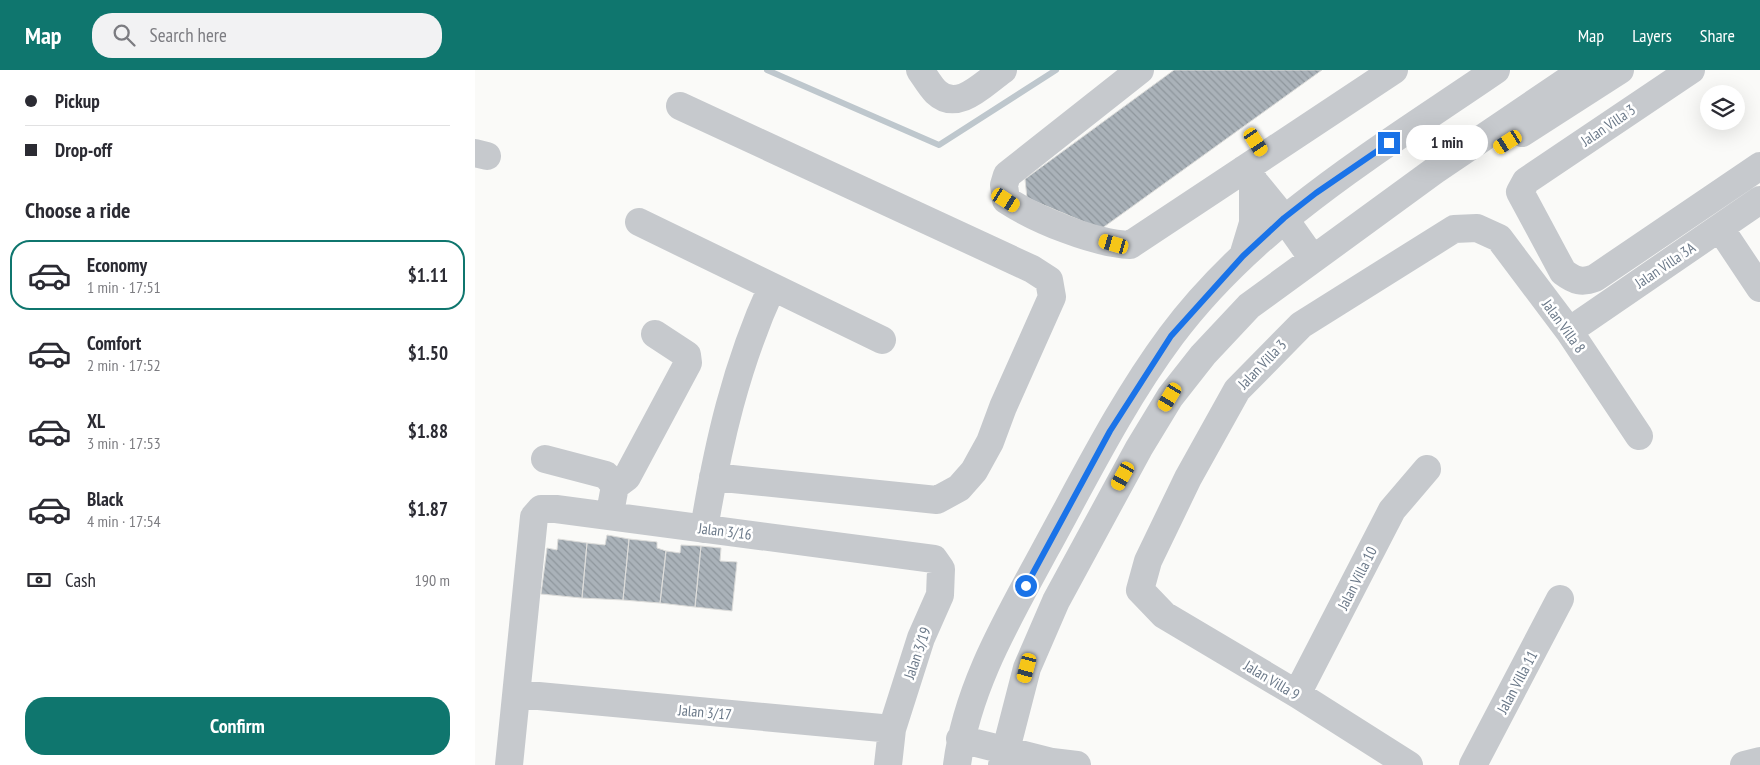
<!DOCTYPE html>
<meta charset="utf-8">
<style>
:root{--surface:#fff;--page:#f2f2f3;--text:#2b2b33;--muted:#7c7c81;--line:#e1e1e2;--accent:#0f766e}
body{margin:0;font-family:"PT Sans Narrow",sans-serif;background:var(--page);color:var(--text);height:100vh;display:flex;flex-direction:column;font-size:19px;white-space:nowrap}
*{box-sizing:border-box;margin:0}
p{font-size:16px;color:var(--muted)}
.icon{flex:none;width:28px;height:28px;fill:none;stroke:currentColor;stroke-width:2;stroke-linecap:round;stroke-linejoin:round}
.map{position:relative;flex:1;overflow:hidden}
.drawer{display:flex;flex-direction:column;background:var(--surface);width:475px}
.drawer>*{flex:none}
.hud{display:grid;align-content:center;height:110px;padding:0 25px;background:var(--surface)}
.tools{position:absolute;left:1225px;top:15px;display:grid;gap:10px}
.tools a{display:grid;place-items:center;width:45px;height:45px;border-radius:50%;background:var(--surface);box-shadow:0 5px 20px #0002;font-size:25px}
.end{position:absolute;width:22px;height:22px;margin:-11px;border:6px solid #1a73e8;background:#fff;box-shadow:0 0 0 2px #fff}
.from{border-radius:50%}
.bubble{position:absolute;height:35px;border-radius:18px;background:var(--surface);box-shadow:0 5px 20px #0002;font-size:16px;font-weight:600;line-height:35px;text-align:center}
.car{position:absolute;width:15px;height:30px;margin:-15px -8px;border-radius:6px;box-shadow:0 0 4px 1px #0007;background:linear-gradient(#f5c518 24%,#345 0 40%,#f5c518 0 76%,#345 0 86%,#f5c518 0)}
.hud b{display:flex;align-items:center;gap:18px;height:48px;font-size:19px}
.hud b+b{border-top:1px solid var(--line)}
.hud i{width:12px;height:12px;background:var(--text)}
ul{padding:0;list-style:none}
li{display:flex;align-items:center;gap:15px;height:70px;margin:0 10px 8px;padding:0 15px;border:2px solid transparent;border-radius:20px}
li div{flex:1}
li b{display:block;font-size:19px}
li em{font-style:normal;font-weight:600}
li.selected{border-color:var(--accent)}
li>.icon{width:45px;height:45px;stroke-width:1.5}
h2{padding:0 25px;font-size:22px;line-height:60px}
.pay{display:flex;align-items:center;gap:12px;height:55px;padding:0 25px;font-size:19px}
.pay p{margin-inline-start:auto}
.button{display:flex;gap:10px;margin-top:auto;padding:10px 25px}
.button a{flex:1;height:58px;border-radius:20px;background:var(--accent);color:#fff;font-size:20px;font-weight:600;line-height:58px;text-align:center}
header{display:flex;align-items:center;gap:30px;box-sizing:border-box;height:70px;padding:0 25px;background:var(--accent);color:#fff}
header strong{font-size:24px}
nav{display:flex;gap:28px;margin-inline-start:auto;font-size:18px}
.search{width:350px;height:45px;background:var(--page);display:flex;align-items:center;gap:12px;box-sizing:border-box;padding:0 18px;border-radius:20px;color:var(--muted);font-size:19px}
main{display:flex;flex:1;min-height:0}
.map>svg:first-child{display:block}
</style>
<header>
<strong>Map</strong>
<div class="search"><svg class="icon" aria-label="search" viewBox="0 0 24 24"><circle cx="10" cy="10" r="6"/><path d="M15 15l6 6"/></svg>Search here</div>
<nav><a>Map</a><a>Layers</a><a>Share</a></nav>
</header>
<main>
<section class="drawer">
<div class="hud">
<b><i class="from"></i>Pickup</b>
<b><i></i>Drop-off</b>
</div>
<h2>Choose a ride</h2>
<ul>
<li class="selected"><svg class="icon" aria-label="car" viewBox="0 0 24 24"><path d="M5 17H2v-5l4-1 3-4h7l3 4 3 1v5h-3M9 17h6M6 11h13"/><circle cx="7" cy="17" r="2"/><circle cx="17" cy="17" r="2"/></svg><div><b>Economy</b><p>1 min · 17:51</p></div><em>$1.11</em></li>
<li><svg class="icon" aria-label="car" viewBox="0 0 24 24"><path d="M5 17H2v-5l4-1 3-4h7l3 4 3 1v5h-3M9 17h6M6 11h13"/><circle cx="7" cy="17" r="2"/><circle cx="17" cy="17" r="2"/></svg><div><b>Comfort</b><p>2 min · 17:52</p></div><em>$1.50</em></li>
<li><svg class="icon" aria-label="car" viewBox="0 0 24 24"><path d="M5 17H2v-5l4-1 3-4h7l3 4 3 1v5h-3M9 17h6M6 11h13"/><circle cx="7" cy="17" r="2"/><circle cx="17" cy="17" r="2"/></svg><div><b>XL</b><p>3 min · 17:53</p></div><em>$1.88</em></li>
<li><svg class="icon" aria-label="car" viewBox="0 0 24 24"><path d="M5 17H2v-5l4-1 3-4h7l3 4 3 1v5h-3M9 17h6M6 11h13"/><circle cx="7" cy="17" r="2"/><circle cx="17" cy="17" r="2"/></svg><div><b>Black</b><p>4 min · 17:54</p></div><em>$1.87</em></li>
</ul>
<div class="pay"><svg class="icon" aria-label="cash" viewBox="0 0 24 24"><path d="M3 7h18v10H3z"/><circle cx="12" cy="12" r="2"/></svg>Cash<p>190 m</p></div>
<div class="button"><a>Confirm</a></div>
</section>
<div class="map">
<svg width="1285" height="695" viewBox="0 0 1285 695">
<defs>
<pattern id="building-back-hatch" width="6" height="6" patternUnits="userSpaceOnUse" patternTransform="scale(1.25)"><rect width="6" height="6" fill="#aab2b9"/><path d="M-1 5l2 2M0 0l6 6M5-1l2 2" fill="none" stroke="#8e969c"/></pattern>
</defs>
<rect width="100%" height="100%" fill="#fafaf8"/>
<g fill="none" stroke-linecap="round" stroke-linejoin="round">
<path stroke="#bec7cd" stroke-width="6" d="M292,0L464,75L581,0"/>
</g>
<path fill="url(#building-back-hatch)" stroke="#dcdcda" d="M699,0H847L626,159L552,128L550,109Z
M132,465L154,469L148,530L107,528L112,473L130,475Z
M83,469L112,473L107,528L66,524L72,478L82,480Z
M154,469L182,472V478L191,481L185,533L148,530Z
M206,475L226,476L220,537L185,533L191,481L205,483Z
M226,476L246,478L245,491L262,492L257,541L220,537Z"/>
<g fill="none" stroke-linecap="round" stroke-linejoin="round">
<path stroke="#c6c9cd" stroke-width="28" d="M445,0C450,7 455,16 461,22C483,43 509,13 528,0
M665,0L532,105L529,115L531,130C562,150 618,173 655,175L919,0
M1216,0L1051,111L1045,122L1088,202C1100,211 1107,213 1120,208L1285,96
M205,36L557,199L574,210L577,227L528,337L515,372L499,401L484,418L462,430L238,407
M1047,63L1145,0
M0,83L12,86
M769,99L809,148L838,189
M164,152L407,270
M1245,158L1285,218
M768,186L778,153V109
M1094,261L1285,130
M70,389L131,405L140,416L137,432
M140,416L152,407L213,293L212,285L180,264
M229,459C243,374 261,295 297,217
M42,624L417,659
M822,624L917,440L952,399
M485,669L577,692L602,695
M34,695L59,447L66,439H81L459,489L466,499L465,525L446,568L417,659L413,695
M482,695C492,616 534,547 571,478C610,407 647,332 696,266C781,152 906,79 1021,0
M527,695L552,598L581,531L664,378L695,327L728,285L774,236L959,101L1108,0
M934,695L822,624L689,545L665,520L673,491L713,408L762,320L826,255L979,159L1002,158L1024,168L1094,261L1164,366
M998,695L1085,529
M1269,695L1285,691"/>
</g>
<g fill="none" stroke-linecap="round" stroke-linejoin="round">
<path stroke="#1a73e8" stroke-width="6" d="M551,516L635,361L696,266L768,186L809,148L841,123L914,73"/>
</g>
<g text-anchor="middle" dominant-baseline="central" stroke-width="5" stroke-linejoin="round" paint-order="stroke">
<g font-size="15" fill="#6a7888" stroke="#fff">
<text transform="translate(1133 55) rotate(-34)">Jalan Villa 3</text>
<text transform="translate(1190 195) rotate(-34)">Jalan Villa 3A</text>
<text transform="translate(1089 256) rotate(54)">Jalan Villa 8</text>
<text transform="translate(787 294) rotate(-46)">Jalan Villa 3</text>
<text transform="translate(250 461) rotate(7)">Jalan 3/16</text>
<text transform="translate(882 508) rotate(-63)">Jalan Villa 10</text>
<text transform="translate(442 583) rotate(-71)">Jalan 3/19</text>
<text transform="translate(797 610) rotate(31)">Jalan Villa 9</text>
<text transform="translate(1042 612) rotate(-62)">Jalan Villa 11</text>
<text transform="translate(230 642) rotate(5)">Jalan 3/17</text>
</g>
</g>
</svg>
<div class="tools">
<a><svg class="icon" aria-label="layers" viewBox="0 0 24 24"><path d="M12 4l9 5-9 5-9-5zM3 14l9 5 9-5"/></svg></a>
</div>
<i class="end from" style="left:551px;top:516px"></i>
<i class="end" style="left:914px;top:73px"></i>
<div class="bubble" style="left:931px;top:55px;width:82px">1 min</div>
<i class="car" style="left:781px;top:72px;rotate:147deg"></i>
<i class="car" style="left:1033px;top:72px;rotate:238deg"></i>
<i class="car" style="left:531px;top:130px;rotate:123deg"></i>
<i class="car" style="left:639px;top:174px;rotate:286deg"></i>
<i class="car" style="left:695px;top:327px;rotate:211deg"></i>
<i class="car" style="left:648px;top:406px;rotate:209deg"></i>
<i class="car" style="left:552px;top:598px;rotate:195deg"></i>
</div>
</main>
